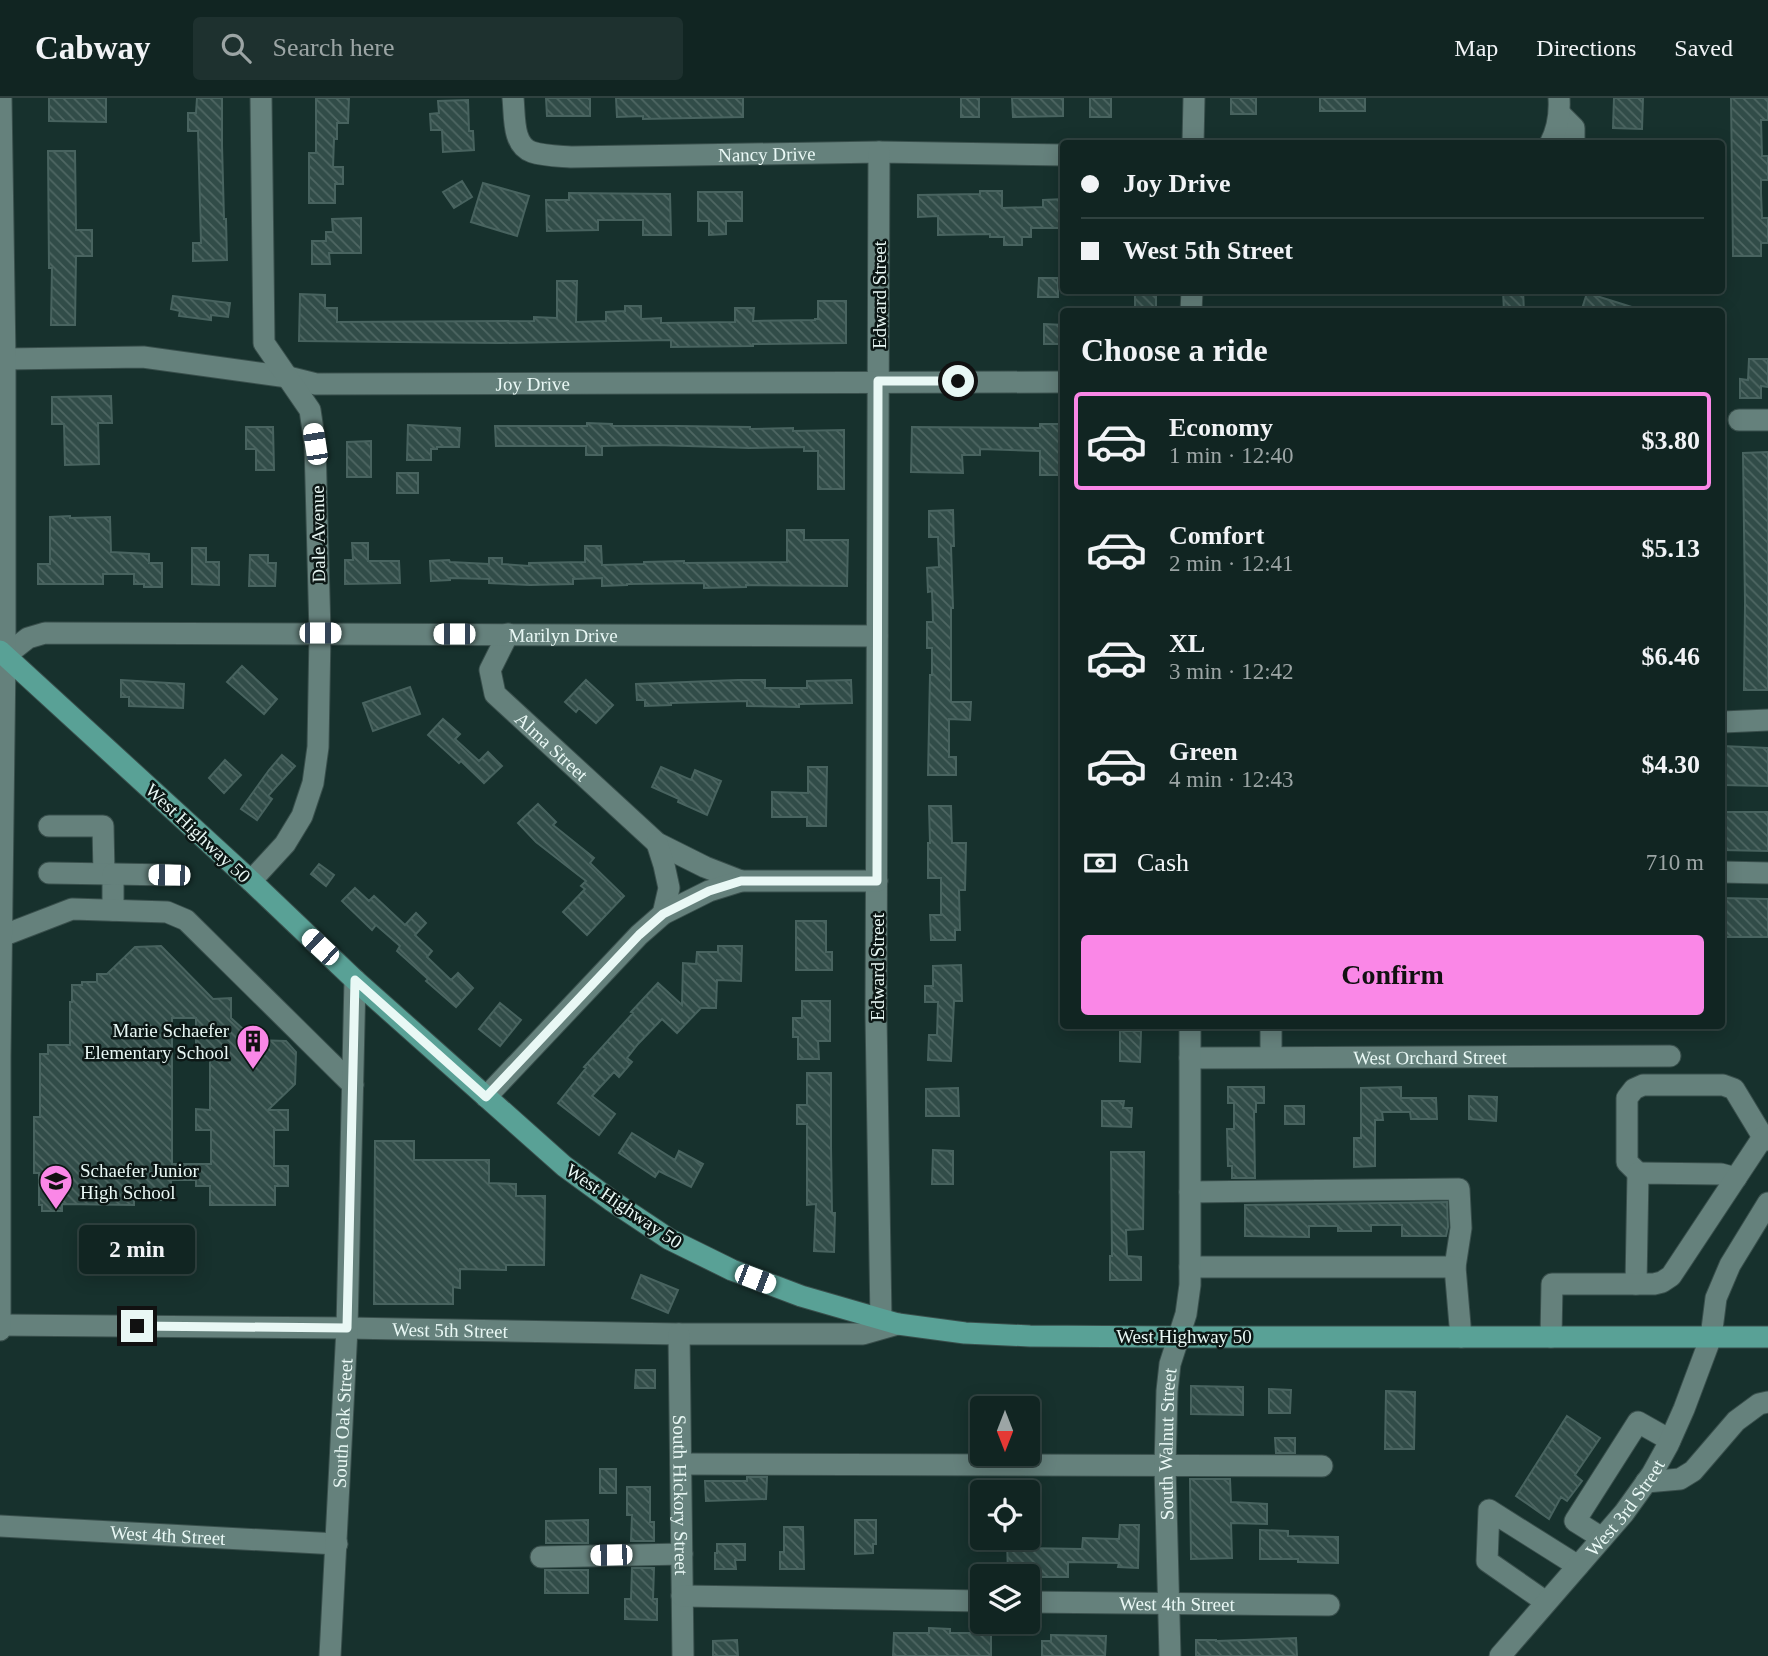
<!DOCTYPE html>
<meta charset="utf-8">
<style>
:root{--surface:#112522;--page:#1e312f;--text:#f1f3f6;--muted:#9ca5a5;--line:#304240;--accent:#fa87e7}
body{margin:0;font-family:"Times New Roman",serif;background:var(--page);color:var(--text);height:100vh;display:flex;flex-direction:column;font-size:26px;white-space:nowrap}
*{box-sizing:border-box;margin:0}
p{font-size:23px;color:var(--muted)}
.icon{flex:none;width:38px;height:38px;fill:none;stroke:currentColor;stroke-width:2;stroke-linecap:round;stroke-linejoin:round}
.map{position:relative;flex:1;overflow:hidden}
.panel{position:absolute;left:1060px;top:210px;width:665px;height:721px;display:flex;flex-direction:column;background:var(--surface);border-radius:7px;box-shadow:0 4px 18px #0003,0 0 0 2px var(--line)}
.panel>*{flex:none}
.hud{position:absolute;left:1060px;top:42px;width:665px;height:154px;border-radius:7px;box-shadow:0 4px 18px #0003,0 0 0 2px var(--line);display:grid;align-content:center;height:154px;padding:0 21px;background:var(--surface)}
.needle{width:46px;rotate:180deg}
.buttons{position:absolute;left:970px;top:1298px;display:grid;gap:14px}
.buttons a{display:grid;place-items:center;width:70px;height:70px;border-radius:7px;background:var(--surface);box-shadow:0 4px 18px #0003,0 0 0 2px var(--line);font-size:35px}
.end{position:absolute;width:32px;height:32px;margin:-16px;border:9px solid #e9f8f5;background:#111;box-shadow:0 0 0 4px #111}
.from{border-radius:50%}
.bubble{position:absolute;height:49px;border-radius:7px;background:var(--surface);box-shadow:0 4px 18px #0003,0 0 0 2px var(--line);font-size:23px;font-weight:800;line-height:49px;text-align:center}
.car{position:absolute;width:21px;height:42px;margin:-21px -10px;border-radius:9px;box-shadow:0 0 5px 2px #0007;background:linear-gradient(#fff 24%,#345 0 40%,#fff 0 76%,#345 0 86%,#fff 0)}
.hud b{display:flex;align-items:center;gap:24px;height:66px;font-size:26px}
.hud b+b{border-top:2px solid var(--line)}
.hud i{width:18px;height:18px;background:var(--text)}
ul{padding:0;list-style:none}
li{display:flex;align-items:center;gap:21px;height:98px;margin:0 14px 10px;padding:0 7px;border:4px solid transparent;border-radius:7px}
li div{flex:1}
li b{display:block;font-size:26px}
li em{font-style:normal;font-weight:800}
li.selected{border-color:var(--accent)}
li>.icon{width:63px;height:63px;stroke-width:1.5}
h2{padding:0 21px;font-size:32px;line-height:84px}
.pay{display:flex;align-items:center;gap:18px;height:77px;padding:0 21px;font-size:26px}
.pay p{margin-inline-start:auto}
.action{display:flex;gap:14px;margin-top:auto;padding:14px 21px}
.action a{flex:1;height:80px;border-radius:7px;background:var(--accent);color:#111;font-size:28px;font-weight:800;line-height:80px;text-align:center}
header{display:flex;align-items:center;gap:42px;box-sizing:border-box;height:98px;padding:0 35px;background:var(--surface);border-bottom:2px solid var(--line)}
header strong{font-size:33px}
nav{display:flex;gap:38px;margin-inline-start:auto;font-size:24px}
.search{width:490px;height:63px;background:var(--page);display:flex;align-items:center;gap:18px;box-sizing:border-box;padding:0 24px;border-radius:7px;color:var(--muted);font-size:26px}
.map>svg:first-child{display:block}
</style>
<header>
<strong>Cabway</strong>
<div class="search"><svg class="icon" aria-label="search" viewBox="0 0 24 24"><circle cx="10" cy="10" r="6"/><path d="M15 15l6 6"/></svg>Search here</div>
<nav><a>Map</a><a>Directions</a><a>Saved</a></nav>
</header>
<div class="map">
<svg width="1768" height="1558" viewBox="0 0 1768 1558">
<defs>
<pattern id="building-back-hatch" width="6" height="6" patternUnits="userSpaceOnUse" patternTransform="scale(1.75)"><rect width="6" height="6" fill="#314c48"/><path d="M-1 5l2 2M0 0l6 6M5-1l2 2" fill="none" stroke="#4f6763"/></pattern>
</defs>
<rect width="100%" height="100%" fill="#17312d"/>
<path fill="url(#building-back-hatch)" stroke="#48635f" stroke-width="2" fill-rule="evenodd" d="M49,0H106V24L49,23Z
M197,0H222V47L224,121H226L227,162L193,163V145H201L198,33H188V15H196Z
M316,0H349L348,25H337V41H334L333,69H343V86H335V105H309V55H316Z
M546,0H590V18H547Z
M616,0H743V19L643,21V18L617,19Z
M961,0H979V19H961Z
M1012,0H1063V18L1013,19Z
M1090,0H1111V19H1090Z
M1231,0H1256V16H1231Z
M1320,0H1365V13H1320Z
M1614,0H1643L1642,31L1613,30Z
M1731,0H1768V22H1761L1762,58H1768V82H1761V95L1762,120H1768V145H1761V158H1733Z
M468,2L469,33H473L474,52L443,54L442,32H431L430,16L439,15L438,3Z
M48,53H75L76,132H92V158H76L75,227H51L52,170H49Z
M462,83L472,99L454,110L443,94Z
M483,85L529,98L517,138L471,124Z
M980,93H1002V110L1043,109V102L1064,101V130H1031V139H1022V147H1004V139H990V136L938,137V118L918,119V97L980,96Z
M698,94H742V123H726V136L709,137V123H698Z
M569,95L670,96L671,137H643V122H598V132L547,133L546,102H569Z
M361,120V155H329L330,166H312V143H326V134H333L332,121Z
M1039,180H1058V199H1038Z
M557,183H577L576,224L606,223V214L625,213V208H641V221L661,220V225L735,224V210H754L753,223L815,222V221H818V203H846V245L753,246V248L671,249V242L501,245L299,243L300,196L325,197V210H337V224L534,223V219L557,220Z
M1135,192H1156V213H1135Z
M1503,192H1523L1524,214H1504Z
M1587,195L1638,211L1637,214H1581Z
M173,198L230,205L228,219L211,217V222L179,218L180,213L171,211Z
M1044,226L1064,227V246H1044Z
M1749,261H1768V289L1761,288V300H1740V281L1748,282Z
M111,298L112,325H98L99,366L65,367L64,326H52V299Z
M587,325L612,326V328H679L750,329V331L793,330V333L844,332V391H818V353H804V349L749,350L657,347L602,348V357H586V348H496L495,328H587Z
M1040,326H1064V347H1060V377H1040V353L980,351V357H962L963,375L911,374L912,329L1040,330Z
M408,327L460,330L459,349H437V351H431V362H407Z
M246,329H273L274,372H256V351H246Z
M371,343V379H347V344Z
M1768,354V592H1744L1745,506L1743,355Z
M397,375H418V395H397Z
M953,412L954,448H951L953,510H951V604H971L970,622L949,621V659H956V677H928L930,577H932V550H927V524H933L932,493L928,494L927,470L939,469L938,439H929V413Z
M70,418V420L110,419L111,454L149,456V465H162V489H144V486H134V476H103V486H38V466H50V419Z
M787,432H804V442H848L847,488L746,487V489L704,490V485L627,486V487L602,488V480L573,481V486L530,487L489,485V481L450,480V482L431,483L430,463L449,462L450,464L489,466V460H502V466L529,468V465L585,464V448H601L602,467L644,466V464L684,463V465L787,464Z
M352,445H368V463H399L400,485L345,486V462H353Z
M192,450H206V464H219V487L192,486Z
M250,457H268V465H276L275,488H249Z
M242,568L277,601L264,616L227,584Z
M121,582L184,586L183,610L129,608V599H121Z
M586,582L613,607L596,625L579,610L576,614L565,604Z
M738,582H765V590H807V583L851,582L852,605L799,606V609L747,608V603L671,605V607L645,608V602H637L636,586Z
M410,589L420,616L373,633L363,605Z
M443,621L460,636L455,641L479,663L488,654L502,668L484,685L461,663L459,665L428,637Z
M1722,648L1768,650V688L1724,687Z
M282,657L295,668L268,698L272,701L257,722L241,711L269,672Z
M225,662L241,677L224,695L209,680Z
M661,669L691,682L695,672L721,683L707,717L678,704L679,701L652,689Z
M808,669H827L826,728H807V719H772V694L808,695Z
M538,706L556,724L553,727L594,760L590,765L624,798L587,837L563,814L585,791L581,788L586,783L536,744L518,725Z
M929,708H951L952,745H966L965,792H959L960,832H955V842H931L930,817H941V780H928V745H930Z
M1722,714H1768V753L1722,752Z
M319,766L334,777L326,788L311,776Z
M355,790L369,803L374,798L405,827L416,815L426,825L415,837L432,853L427,859L451,882L458,875L473,890L456,909L426,883L428,881L397,853L400,848L376,827L372,832L342,803Z
M1722,800L1768,801V839H1725V818H1722Z
M796,823H826V854H832V872H796Z
M161,848L213,901L231,900V920L255,942L286,943L296,954L295,986L268,1012H288V1032H274V1068H288V1088H275V1107H210V1088H196V1082H171V1102H134V1107L62,1106V1113H42V1107H39V1075H34V1019H40V956H48V947H70V904H72V887H82V884H97V876H107L135,849ZM172,920H196V959H210V1012L196,1011V1032H211V1066H172Z
M718,848H742L741,883L717,882L716,910H701L677,935L662,921L638,946L627,960L632,964L619,979L614,974L592,998L615,1016L599,1037L558,1005L586,970L584,969L633,915L631,914L658,885L682,907L683,865L696,866L697,854H718Z
M961,867L962,903H954L951,963L928,962L929,937H937L938,904H925V888H933V868Z
M802,903H830V943H818L819,961H798V939H793V920H802Z
M500,905L521,922L500,948L479,931Z
M1120,933H1141L1140,964L1120,963Z
M807,975H831V1049L832,1115H835L834,1154L814,1153L816,1106L807,1107V1026H797V1007H807Z
M1228,989H1264V1005H1256V1014H1254L1255,1080H1232V1068H1228L1227,1031H1234V1005H1228Z
M1401,989V1000H1436L1437,1021H1411L1410,1014H1382L1383,1022H1375V1068L1354,1069V1040H1361V990Z
M958,990L959,1018H926V991Z
M1469,998L1497,999L1496,1023L1469,1021Z
M1102,1003H1124L1123,1010H1132L1131,1029L1102,1028Z
M1285,1008H1304V1026H1285Z
M632,1035L675,1062L679,1053L703,1066L691,1089L659,1073L655,1079L619,1055Z
M375,1043H414V1062H489V1085L516,1086V1098H545L544,1167H506V1172L460,1171V1190L453,1189V1206H374Z
M933,1052L953,1053V1086H932Z
M1111,1054H1144L1143,1131L1126,1132L1127,1158L1141,1159V1182H1110V1158H1112Z
M1447,1104L1448,1129L1446,1138H1402V1127H1371V1133H1338V1128H1309V1139L1245,1138V1107Z
M641,1177L678,1192L668,1215L632,1200Z
M636,1272H655V1290H635Z
M1191,1288L1243,1289V1317L1191,1316Z
M1269,1291L1291,1292L1290,1315H1269Z
M1386,1293L1415,1294L1414,1351H1385Z
M1567,1318L1600,1340L1575,1377L1582,1383L1567,1403L1561,1399L1549,1421L1516,1398Z
M1275,1340H1295V1355H1276Z
M600,1371H616V1395H600Z
M747,1379H767L766,1401L706,1403L705,1383H747Z
M1190,1381H1230L1231,1404L1267,1406V1426L1231,1425L1232,1460L1191,1461Z
M627,1389H650V1424H654V1443H631L632,1417H627Z
M588,1422V1445H546V1423Z
M855,1422H876V1446H873V1455L855,1456Z
M1120,1427H1139L1138,1470L1118,1469L1119,1465L1068,1464V1479H1008L1007,1440H1022V1450L1082,1451L1083,1440L1119,1441Z
M784,1429H803L804,1471H780V1454H784Z
M1260,1432L1288,1433V1438L1338,1439V1465L1298,1464V1461H1260Z
M717,1446H745V1462H735L736,1471H715V1455H717Z
M632,1470H654L653,1501H657V1522L625,1521V1501H631Z
M545,1472H588V1495H545Z
M929,1530L950,1531V1535H991V1558H893L894,1535H929Z
M1051,1537L1106,1538L1105,1558H1042V1543H1051Z
M1296,1540L1297,1558H1196V1542H1216V1543Z
M737,1542L738,1558H713V1543Z"/>
<g fill="none" stroke-linecap="round" stroke-linejoin="round">
<defs>
<g id="minor">
<path id="s1" d="M513,0C515,18 512,47 532,54C544,58 559,58 571,59L879,54L1064,57"/>
<path d="M1560,16L1574,30V46"/>
<path d="M1193,46L1194,0"/>
<path d="M1550,46C1558,31 1560,17 1559,0"/>
<path d="M879,54L876,917L881,1222"/>
<path d="M1191,214L1192,192"/>
<path id="s2" d="M5,261L143,259L288,279L316,286L1064,284"/>
<path d="M1739,322H1768"/>
<path id="s3" d="M508,536L490,572L495,596L657,745L705,769L741,783"/>
<path id="s4" d="M5,558L28,540L45,535L877,538"/>
<path d="M1723,624L1768,622"/>
<path d="M49,728H103L104,776"/>
<path d="M657,745L664,767L669,790L663,816"/>
<path d="M1722,774L1768,775"/>
<path d="M49,775L113,776V812"/>
<path d="M113,776L169,777"/>
<path d="M251,783L285,746L302,718L313,685L318,649L320,535L315,346L310,312L264,245L261,0"/>
<path d="M2,838L72,811L167,814L186,822L353,987"/>
<path d="M1271,959V928"/>
<path id="s5" d="M1190,960L1670,958"/>
<path d="M486,999L639,837L663,816L709,793L741,783H877"/>
<path d="M1638,1075L1627,1064V1000L1634,991L1643,987H1723L1734,991L1763,1039"/>
<path d="M1190,1094L1459,1091L1461,1130L1455,1169"/>
<path d="M1190,1169H1455L1461,1239"/>
<path d="M1636,1186L1638,1075L1721,1076L1736,1080"/>
<path id="s6" d="M0,1227L347,1230L679,1236H863L898,1226"/>
<path d="M0,1232V958L5,558V261L1,0"/>
<path id="s7" d="M679,1236L683,1558"/>
<path d="M1551,1239L1552,1186H1654L1662,1184L1671,1178L1763,1039L1768,1042"/>
<path d="M681,1366L1322,1368"/>
<path d="M1646,1384L1680,1381L1693,1373L1736,1323L1759,1306L1768,1304"/>
<path id="s8" d="M0,1428L337,1446"/>
<path d="M1602,1440L1575,1423L1638,1324L1670,1342"/>
<path d="M541,1459L682,1456"/>
<path d="M682,1498L982,1503"/>
<path id="s9" d="M1027,1504L1329,1507"/>
<path d="M1546,1504L1487,1463L1489,1412L1578,1468"/>
<path id="s10" d="M330,1558L347,1230L355,882"/>
<path id="s11" d="M1170,1558L1165,1368L1167,1293L1170,1266L1186,1216L1190,1187V928"/>
<path id="s12" d="M1500,1558L1624,1415L1652,1376L1668,1347L1684,1311L1711,1239L1716,1200L1730,1167L1768,1105"/>
</g>
<path id="major" d="M0,553L251,783L355,882L564,1068L612,1103L669,1141L732,1172L801,1198L898,1226L965,1235L1030,1238L1179,1239H1768"/>
</defs>
<use href="#minor" stroke="#394f4c" stroke-width="23"/>
<use href="#major" stroke="#394f4c" stroke-width="23"/>
<use href="#minor" stroke="#65817c" stroke-width="21"/>
<use href="#major" stroke="#59a196" stroke-width="21"/>
</g>
<g fill="none" stroke-linecap="round" stroke-linejoin="round">
<path stroke="#e9f8f5" stroke-width="9" d="M137,1228L347,1230L355,882L486,999L639,837L663,816L709,793L741,783H877L878,283H958"/>
</g>
<defs>
<symbol id="building-pin" viewBox="-11 -11 22 30"><path d="M0 17L-7.5 6A9.5 9.5 0 1 1 7.5 6Z" fill="#fa87e7" stroke="#0c1715"/><path d="M-4-6H4V6H1V3H-1V6H-4ZM-2.5-4.3h1.7v1.8h-1.7ZM.8-4.3h1.7v1.8H.8ZM-2.5-1h1.7V.8h-1.7ZM.8-1h1.7V.8H.8Z" fill="#111"/></symbol>
<symbol id="school-pin" viewBox="-11 -11 22 30"><path d="M0 17L-7.5 6A9.5 9.5 0 1 1 7.5 6Z" fill="#fa87e7" stroke="#0c1715"/><path d="M0-5L7-2L0 1L-7-2ZM-4 1L0 2.5L4 1V4Q0 6-4 4Z" fill="#111"/></symbol>
</defs>
<g fill-rule="evenodd">
<use href="#building-pin" x="234" y="924" width="38" height="52"/>
<use href="#school-pin" x="37" y="1064" width="38" height="52"/>
</g>
<g text-anchor="middle" dominant-baseline="central" stroke-width="5" stroke-linejoin="round" paint-order="stroke">
<g font-size="19" fill="#e9f8f5" stroke="#0c1715">
<text stroke="none"><textPath href="#s1" startOffset="296">Nancy Drive</textPath></text>
<text transform="translate(879 197) rotate(-90)">Edward Street</text>
<text stroke="none"><textPath href="#s2" startOffset="530">Joy Drive</textPath></text>
<text transform="translate(318 436) rotate(-91)">Dale Avenue</text>
<text stroke="none"><textPath href="#s4" startOffset="565">Marilyn Drive</textPath></text>
<text stroke="none"><textPath href="#s3" startOffset="142">Alma Street</textPath></text>
<text transform="translate(198 735) rotate(43)">West Highway 50</text>
<text transform="translate(877 869) rotate(-90)">Edward Street</text>
<text stroke="none"><textPath href="#s5" startOffset="240">West Orchard Street</textPath></text>
<text transform="translate(624 1108) rotate(34)">West Highway 50</text>
<text stroke="none"><textPath href="#s6" startOffset="450">West 5th Street</textPath></text>
<text x="1184" y="1238">West Highway 50</text>
<text stroke="none"><textPath href="#s10" startOffset="233">South Oak Street</textPath></text>
<text stroke="none"><textPath href="#s11" startOffset="212">South Walnut Street</textPath></text>
<text stroke="none"><textPath href="#s7" startOffset="161">South Hickory Street</textPath></text>
<text stroke="none"><textPath href="#s12" startOffset="194">West 3rd Street</textPath></text>
<text stroke="none"><textPath href="#s8" startOffset="168">West 4th Street</textPath></text>
<text stroke="none"><textPath href="#s9" startOffset="150">West 4th Street</textPath></text>
</g>
<g font-size="19" fill="#e9f8f5" stroke="#0c1715" text-anchor="end">
<text x="229" y="932">Marie Schaefer<tspan x="229" dy="22">Elementary School</tspan></text>
<text x="80" y="1072" text-anchor="start">Schaefer Junior<tspan x="80" dy="22">High School</tspan></text>
</g>
</g>
</svg>
<div class="buttons">
<a><svg class="needle" viewBox="-14 -14 28 28"><path d="M0-13l5 13h-10z" fill="#e53935"/><path d="M0 13l5-13h-10z" fill="#9ca5a5"/></svg></a>
<a><svg class="icon" aria-label="locate" viewBox="0 0 24 24"><circle cx="12" cy="12" r="6"/><path d="M12 2v4M12 18v4M2 12h4M18 12h4"/></svg></a>
<a><svg class="icon" aria-label="layers" viewBox="0 0 24 24"><path d="M12 4l9 5-9 5-9-5zM3 14l9 5 9-5"/></svg></a>
</div>
<i class="end from" style="left:958px;top:283px"></i>
<i class="end" style="left:137px;top:1228px"></i>
<div class="bubble" style="left:79px;top:1127px;width:116px">2 min</div>
<i class="car" style="left:315px;top:346px;rotate:351deg"></i>
<i class="car" style="left:320px;top:535px;rotate:90deg"></i>
<i class="car" style="left:454px;top:536px;rotate:270deg"></i>
<i class="car" style="left:169px;top:777px;rotate:271deg"></i>
<i class="car" style="left:320px;top:849px;rotate:313deg"></i>
<i class="car" style="left:755px;top:1181px;rotate:111deg"></i>
<i class="car" style="left:611px;top:1457px;rotate:269deg"></i>
<div class="hud">
<b><i class="from"></i>Joy Drive</b>
<b><i></i>West 5th Street</b>
</div>
<section class="panel">
<h2>Choose a ride</h2>
<ul>
<li class="selected"><svg class="icon" aria-label="car" viewBox="0 0 24 24"><path d="M5 17H2v-5l4-1 3-4h7l3 4 3 1v5h-3M9 17h6M6 11h13"/><circle cx="7" cy="17" r="2"/><circle cx="17" cy="17" r="2"/></svg><div><b>Economy</b><p>1 min · 12:40</p></div><em>$3.80</em></li>
<li><svg class="icon" aria-label="car" viewBox="0 0 24 24"><path d="M5 17H2v-5l4-1 3-4h7l3 4 3 1v5h-3M9 17h6M6 11h13"/><circle cx="7" cy="17" r="2"/><circle cx="17" cy="17" r="2"/></svg><div><b>Comfort</b><p>2 min · 12:41</p></div><em>$5.13</em></li>
<li><svg class="icon" aria-label="car" viewBox="0 0 24 24"><path d="M5 17H2v-5l4-1 3-4h7l3 4 3 1v5h-3M9 17h6M6 11h13"/><circle cx="7" cy="17" r="2"/><circle cx="17" cy="17" r="2"/></svg><div><b>XL</b><p>3 min · 12:42</p></div><em>$6.46</em></li>
<li><svg class="icon" aria-label="car" viewBox="0 0 24 24"><path d="M5 17H2v-5l4-1 3-4h7l3 4 3 1v5h-3M9 17h6M6 11h13"/><circle cx="7" cy="17" r="2"/><circle cx="17" cy="17" r="2"/></svg><div><b>Green</b><p>4 min · 12:43</p></div><em>$4.30</em></li>
</ul>
<div class="pay"><svg class="icon" aria-label="cash" viewBox="0 0 24 24"><path d="M3 7h18v10H3z"/><circle cx="12" cy="12" r="2"/></svg>Cash<p>710 m</p></div>
<div class="action"><a>Confirm</a></div>
</section>
</div>
